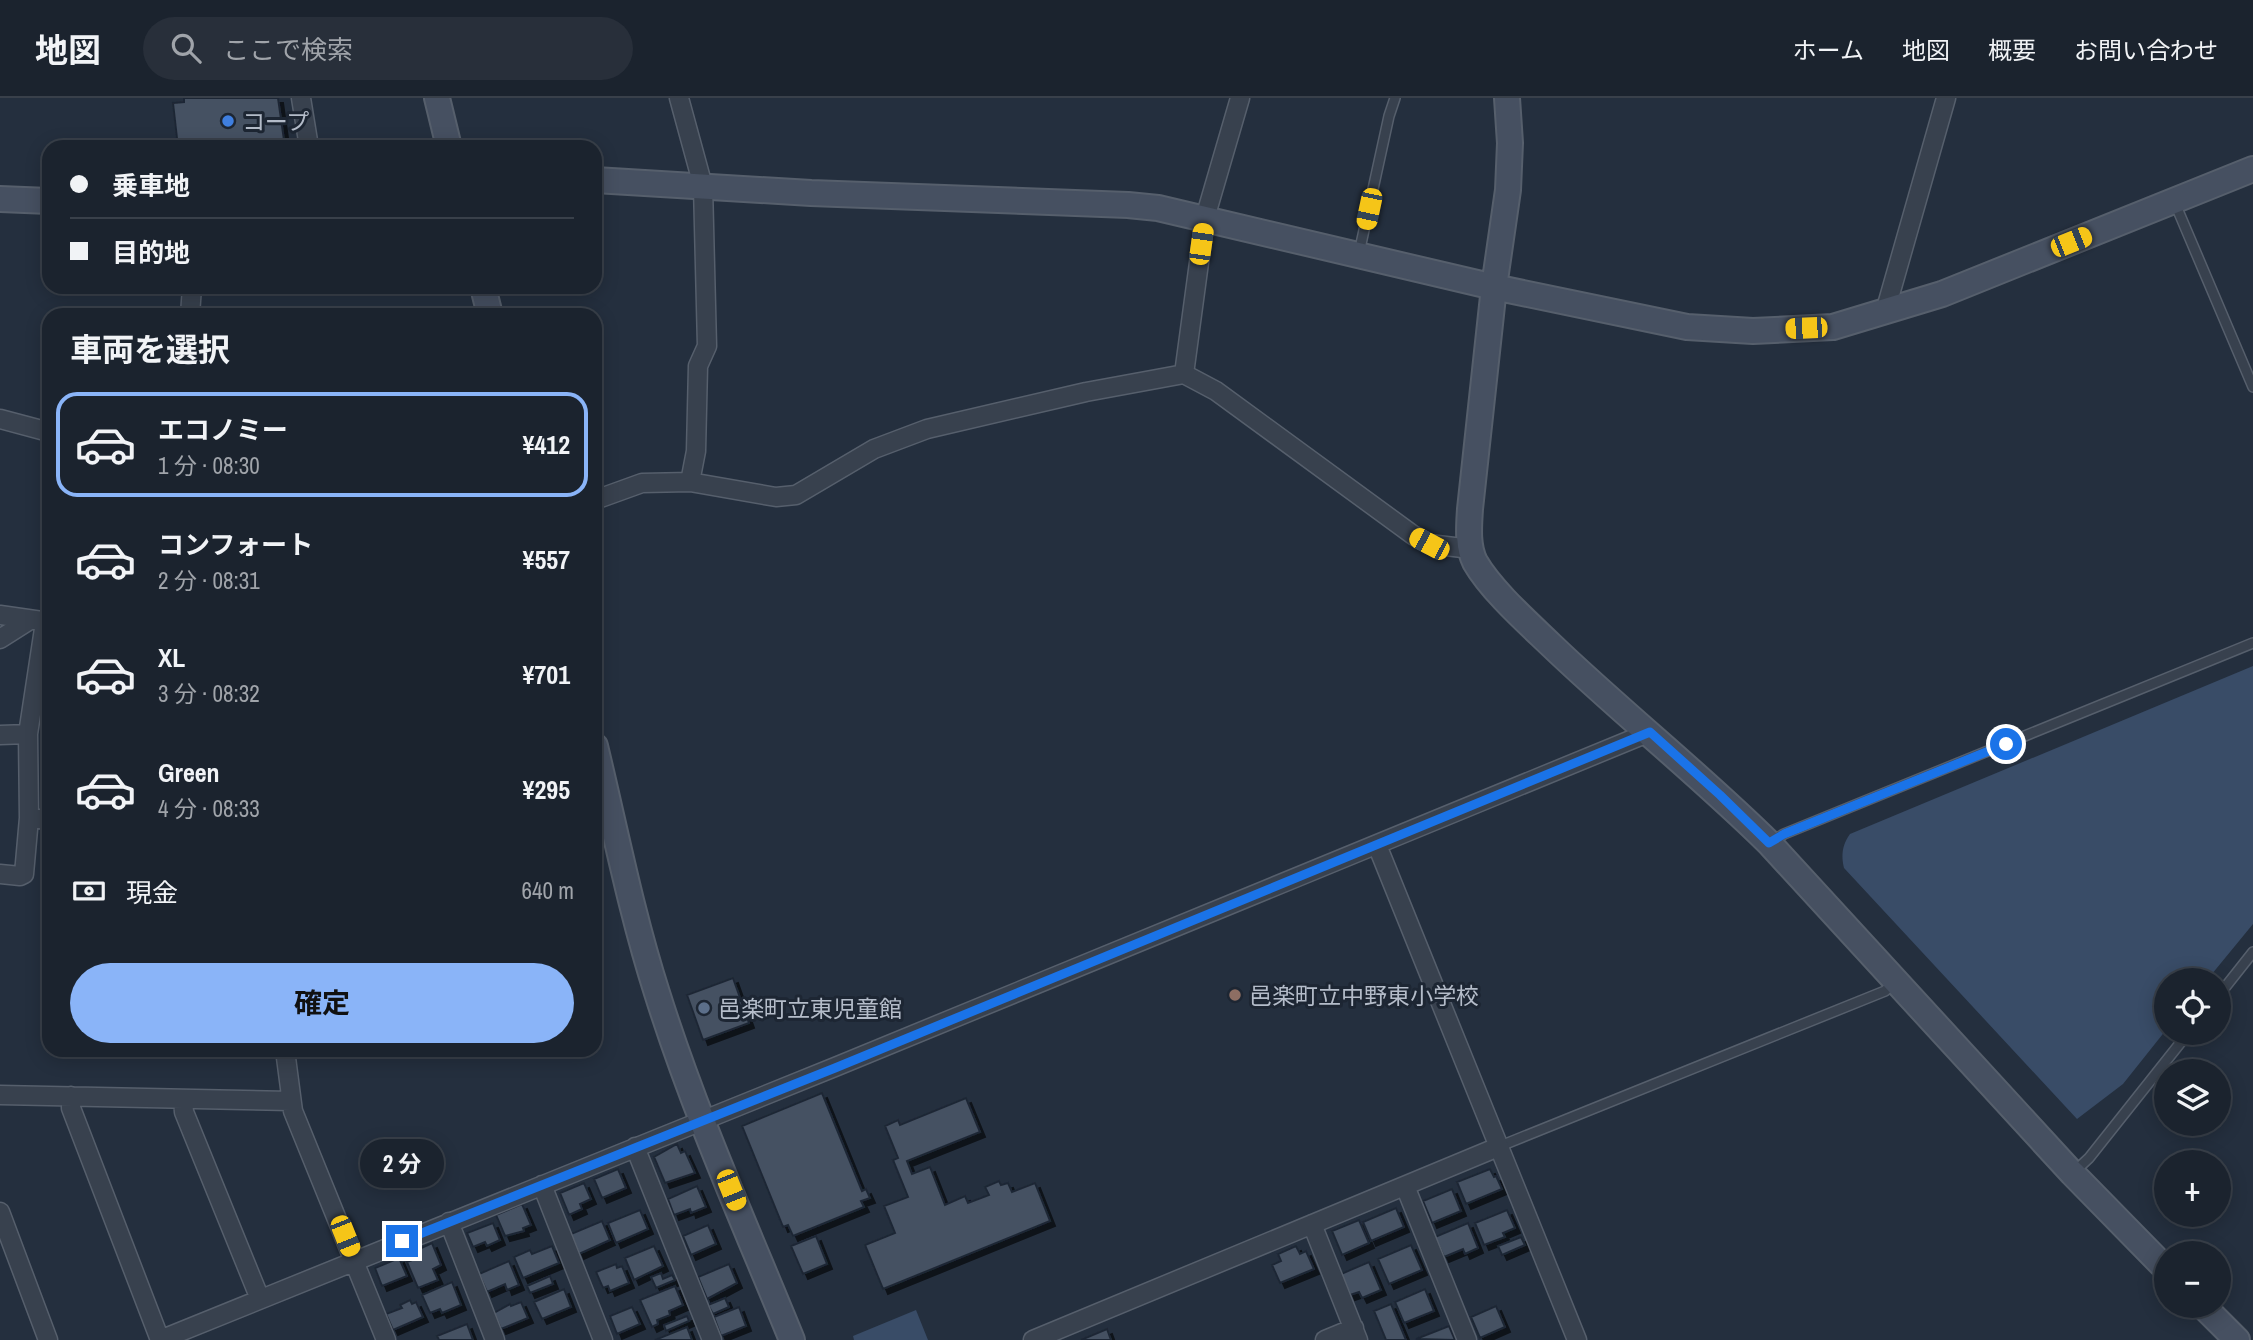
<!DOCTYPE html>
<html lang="ja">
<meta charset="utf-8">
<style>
:root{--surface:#1b232e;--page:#282f3a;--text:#f1f3f6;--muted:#a0a4aa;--line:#39404a;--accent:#8ab4f8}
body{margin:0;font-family:"Archivo Narrow","Noto Sans JP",sans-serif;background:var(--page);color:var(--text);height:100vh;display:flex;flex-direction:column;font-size:26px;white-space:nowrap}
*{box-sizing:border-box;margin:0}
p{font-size:23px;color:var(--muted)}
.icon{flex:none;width:38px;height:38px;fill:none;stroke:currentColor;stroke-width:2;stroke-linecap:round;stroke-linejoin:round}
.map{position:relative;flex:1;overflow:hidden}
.sheet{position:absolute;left:42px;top:210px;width:560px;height:749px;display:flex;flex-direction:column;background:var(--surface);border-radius:21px;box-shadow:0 4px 18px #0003,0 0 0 2px var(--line)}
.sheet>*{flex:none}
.top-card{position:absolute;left:42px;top:42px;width:560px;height:154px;border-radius:21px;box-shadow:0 4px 18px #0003,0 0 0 2px var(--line);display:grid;align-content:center;height:154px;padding:0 28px;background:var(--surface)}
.fabs{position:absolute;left:2154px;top:870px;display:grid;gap:14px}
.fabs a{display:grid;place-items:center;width:77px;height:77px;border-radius:50%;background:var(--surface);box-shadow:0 4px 18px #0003,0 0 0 2px var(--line);font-size:35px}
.end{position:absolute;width:32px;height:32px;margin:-16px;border:9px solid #1a73e8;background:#fff;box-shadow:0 0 0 4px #fff}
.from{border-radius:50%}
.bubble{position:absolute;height:49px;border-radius:24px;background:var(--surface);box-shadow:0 4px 18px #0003,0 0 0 2px var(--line);font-size:23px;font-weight:700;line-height:49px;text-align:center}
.car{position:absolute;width:21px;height:42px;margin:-21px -10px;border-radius:9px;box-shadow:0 0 5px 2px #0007;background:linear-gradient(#f5c518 24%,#345 0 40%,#f5c518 0 76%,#345 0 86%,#f5c518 0)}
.top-card b{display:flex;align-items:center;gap:24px;height:66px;font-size:26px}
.top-card b+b{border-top:2px solid var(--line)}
.top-card i{width:18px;height:18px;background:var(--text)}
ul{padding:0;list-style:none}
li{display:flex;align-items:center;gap:21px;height:105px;margin:0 14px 10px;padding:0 14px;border:4px solid transparent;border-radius:21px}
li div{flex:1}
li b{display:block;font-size:26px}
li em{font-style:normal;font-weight:700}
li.on{border-color:var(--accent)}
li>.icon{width:63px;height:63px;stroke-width:1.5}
h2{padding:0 28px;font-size:32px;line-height:84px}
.pay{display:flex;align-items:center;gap:18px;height:77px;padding:0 28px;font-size:26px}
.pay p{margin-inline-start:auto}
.cta{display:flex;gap:14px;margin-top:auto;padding:14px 28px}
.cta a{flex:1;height:80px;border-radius:42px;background:var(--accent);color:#111;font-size:28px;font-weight:700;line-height:80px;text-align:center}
header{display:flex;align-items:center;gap:42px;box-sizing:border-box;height:98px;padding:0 35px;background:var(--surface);border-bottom:2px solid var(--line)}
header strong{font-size:33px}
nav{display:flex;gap:38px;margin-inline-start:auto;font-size:24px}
.search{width:490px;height:63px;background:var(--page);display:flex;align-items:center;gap:18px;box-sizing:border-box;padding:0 24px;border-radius:38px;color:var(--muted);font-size:26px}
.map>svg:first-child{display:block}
</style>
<header>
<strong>地図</strong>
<div class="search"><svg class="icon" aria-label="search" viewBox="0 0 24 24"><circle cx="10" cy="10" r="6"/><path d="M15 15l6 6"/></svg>ここで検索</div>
<nav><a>ホーム</a><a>地図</a><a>概要</a><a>お問い合わせ</a></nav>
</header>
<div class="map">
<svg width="2253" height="1242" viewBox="0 0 2253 1242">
<defs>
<filter id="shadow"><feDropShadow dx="5" dy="5" stdDeviation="0" flood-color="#0009"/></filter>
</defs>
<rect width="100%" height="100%" fill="#242f3e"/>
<path fill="#394c67" d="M2253,568V826L2207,882H2166V932L2123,986L2077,1021L1844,770C1841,758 1842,747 1850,736Z
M916,1212L928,1242H854L853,1238Z"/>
<path fill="#455162" stroke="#1f2835" stroke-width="2" filter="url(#shadow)" d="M184,0H278L285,49H178L173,5L184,4Z
M733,880L749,925L703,942L687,897Z
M822,995L862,1093L866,1091L870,1100L861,1103L864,1109L793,1138L788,1127L783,1129L742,1028Z
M966,1000L980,1034L907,1063L912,1076L930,1069L945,1107L965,1098L968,1105L989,1097L985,1089L999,1083L1001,1087L1008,1085L1012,1094L1035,1085L1050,1123L883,1191L865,1147L895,1135L884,1108L908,1099L893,1062L898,1060L885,1028L898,1022L900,1027Z
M677,1046L681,1055L685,1053L695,1075L665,1085L654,1059Z
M618,1071L626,1090L602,1100L594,1081Z
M1490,1071L1494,1079L1496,1078L1502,1091L1466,1106L1457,1084Z
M584,1085L591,1101L580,1106L582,1111L569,1117L560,1095Z
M697,1088L706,1109L691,1115L690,1111L674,1117L668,1101Z
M1452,1091L1461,1113L1432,1125L1423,1103Z
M522,1106L531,1127L523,1130L524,1133L505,1138L496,1117Z
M1396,1110L1404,1129L1371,1143L1363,1124Z
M640,1112L648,1131L616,1145L608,1125Z
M1507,1112L1515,1130L1503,1135L1505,1139L1484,1147L1475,1125Z
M1359,1122L1369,1145L1342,1157L1332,1133Z
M602,1123L610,1142L579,1156L571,1136Z
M493,1125L500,1142L487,1148L485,1144L473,1149L467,1135Z
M1468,1125L1478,1150L1465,1156L1463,1151L1444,1159L1435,1139Z
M708,1127L716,1146L691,1157L683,1138Z
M816,1138L827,1166L803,1176L791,1148Z
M1521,1139L1525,1147L1502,1157L1498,1148Z
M432,1145L441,1167L433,1171L438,1182L418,1190L407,1164L420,1159L417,1152Z
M1411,1147L1422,1172L1389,1186L1378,1161Z
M552,1148L559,1165L523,1180L514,1159L530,1152L532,1156Z
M654,1148L663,1168L634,1182L625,1160Z
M1296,1148L1300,1156L1306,1153L1314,1171L1280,1185L1272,1167L1281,1163L1278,1156Z
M399,1160L407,1178L382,1188L375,1170Z
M509,1163L519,1187L507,1192L505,1186L487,1194L479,1176Z
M1369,1164L1381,1192L1362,1200L1359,1194L1350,1197L1341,1176Z
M616,1166L617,1170L622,1168L629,1185L610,1193L608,1188L603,1190L596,1174Z
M729,1166L737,1185L707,1201L698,1179Z
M661,1175L663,1181L672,1177L675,1182L656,1190L651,1179Z
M550,1178L553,1186L530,1195L527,1188Z
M452,1184L461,1207L442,1215L440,1211L430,1215L422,1197Z
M675,1188L683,1207L669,1213L670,1217L657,1222L658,1226L652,1229L640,1202Z
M564,1191L571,1209L542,1221L534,1204Z
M1425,1191L1434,1213L1404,1225L1395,1204Z
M725,1200L729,1209L713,1216L708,1207Z
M410,1202L412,1206L416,1204L423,1219L393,1232L386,1216L402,1210L400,1207Z
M521,1204L528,1220L501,1231L494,1215L510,1206L511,1208Z
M1391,1206L1406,1242H1386L1374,1213Z
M1496,1208L1505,1229L1480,1240L1471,1219Z
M632,1209L640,1226L617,1236L610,1218Z
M739,1209L746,1228L721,1238L714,1219Z
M687,1218L689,1223L666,1233L664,1227Z
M467,1226L473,1242H439L437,1238Z
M1449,1228L1455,1242L1416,1241Z
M687,1229L692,1242H655Z
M1107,1231L1111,1242H1081Z"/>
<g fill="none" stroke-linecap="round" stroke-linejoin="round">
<defs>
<path id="lane" d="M2174,103L2253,289
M1359,155L1389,18L1395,0
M1770,744L1784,736L2253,545
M2219,897L2253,854
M1498,1049L1885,893L1893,885
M2074,1074L2089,1060L2189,934"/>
<path id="street" d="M301,0L309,49
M679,0L703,88L707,248L698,268L696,353L690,384
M1885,214L1946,0
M190,217L192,189
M1184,276L1205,120L1240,0
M0,321L49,334
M595,402L642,385L690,384L776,399L796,397L874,351L927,331L1086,294L1184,276L1216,293L1413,437L1429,446L1471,451
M0,517L49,524
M0,541L30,522
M0,637L28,636
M29,720L49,722
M1377,747L1577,1242
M0,776L20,778L24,776L29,720L28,636L45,524
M285,952L293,1013L386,1242
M0,997L291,1003
M71,998V1010L160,1242
M183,1001L184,1014L260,1201
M635,1049L712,1242
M542,1087L603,1242
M1405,1088L1467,1242
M0,1114L48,1242
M449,1124L495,1242
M1312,1126L1358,1242
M160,1242L835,969L1650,634
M1033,1242L1498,1049
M1325,1242L1354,1230"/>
<path id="secondary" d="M437,0L449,49
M1507,0L1510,45L1508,92L1494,189L1470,411C1469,428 1467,448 1475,464C1491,492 1527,524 1551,547C1622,615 1699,676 1769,745L2072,1075L2166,1171
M595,82L811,95L1128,107L1158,110L1494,189L1687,229L1753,233L1833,229L1942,196L2253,71
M0,101L49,103
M483,189L490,217
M595,648C615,731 631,814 657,895C694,1013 745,1127 792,1242
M2203,1208L2237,1242"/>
</defs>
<use href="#lane" stroke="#565f6c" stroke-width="12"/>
<use href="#street" stroke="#565f6c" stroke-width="21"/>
<use href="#secondary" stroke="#565f6c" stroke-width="28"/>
<use href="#lane" stroke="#38414e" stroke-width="9"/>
<use href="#street" stroke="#38414e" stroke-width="18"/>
<use href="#secondary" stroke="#465061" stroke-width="24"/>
</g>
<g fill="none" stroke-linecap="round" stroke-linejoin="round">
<path stroke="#1a73e8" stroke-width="9" d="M402,1143L835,970L1650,634L1720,697L1769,745L1784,736L2006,646"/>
</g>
<circle fill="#3f7fe0" stroke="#1d2633" stroke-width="2.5" cx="228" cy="23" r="7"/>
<circle fill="#8d6e63" stroke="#1d2633" stroke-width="2.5" cx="1235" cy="897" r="7"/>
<circle fill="#5c6f8a" stroke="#1d2633" stroke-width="2.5" cx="704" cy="910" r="7"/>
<g text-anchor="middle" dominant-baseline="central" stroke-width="6" stroke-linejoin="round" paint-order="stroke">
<g font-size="23" fill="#b4bcc9" stroke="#1d2633" text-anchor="start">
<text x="242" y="23">コープ</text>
<text x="1249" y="897">邑楽町立中野東小学校</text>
<text x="718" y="910">邑楽町立東児童館</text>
</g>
</g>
</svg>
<div class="fabs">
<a><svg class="icon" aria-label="locate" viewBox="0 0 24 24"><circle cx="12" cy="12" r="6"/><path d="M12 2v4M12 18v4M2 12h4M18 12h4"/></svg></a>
<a><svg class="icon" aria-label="layers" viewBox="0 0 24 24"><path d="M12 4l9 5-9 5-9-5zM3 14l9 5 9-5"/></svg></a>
<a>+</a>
<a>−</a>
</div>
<i class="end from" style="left:2006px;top:646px"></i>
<i class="end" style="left:402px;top:1143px"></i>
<div class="bubble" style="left:360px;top:1041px;width:84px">2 分</div>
<i class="car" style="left:1369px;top:111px;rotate:192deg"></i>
<i class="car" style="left:2071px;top:144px;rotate:68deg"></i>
<i class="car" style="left:1201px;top:146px;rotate:8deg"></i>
<i class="car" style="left:1806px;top:230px;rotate:268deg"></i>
<i class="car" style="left:1429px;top:446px;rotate:298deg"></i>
<i class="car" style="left:731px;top:1092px;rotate:158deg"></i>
<i class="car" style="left:345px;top:1138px;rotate:158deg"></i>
<div class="top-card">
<b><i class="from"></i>乗車地</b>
<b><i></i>目的地</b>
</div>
<section class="sheet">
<h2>車両を選択</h2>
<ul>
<li class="on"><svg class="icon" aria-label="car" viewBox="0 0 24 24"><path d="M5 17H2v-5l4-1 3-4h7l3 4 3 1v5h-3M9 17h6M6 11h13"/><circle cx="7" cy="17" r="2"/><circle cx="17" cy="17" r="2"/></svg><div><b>エコノミー</b><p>1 分 · 08:30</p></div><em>¥412</em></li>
<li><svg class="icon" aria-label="car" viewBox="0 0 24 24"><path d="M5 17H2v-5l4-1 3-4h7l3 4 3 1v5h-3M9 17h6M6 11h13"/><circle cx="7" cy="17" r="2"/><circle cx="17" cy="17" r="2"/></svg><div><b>コンフォート</b><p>2 分 · 08:31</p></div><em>¥557</em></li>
<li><svg class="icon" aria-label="car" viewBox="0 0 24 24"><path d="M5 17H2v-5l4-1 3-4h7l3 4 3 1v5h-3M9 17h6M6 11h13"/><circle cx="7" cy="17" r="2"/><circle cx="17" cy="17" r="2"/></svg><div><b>XL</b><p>3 分 · 08:32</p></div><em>¥701</em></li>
<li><svg class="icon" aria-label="car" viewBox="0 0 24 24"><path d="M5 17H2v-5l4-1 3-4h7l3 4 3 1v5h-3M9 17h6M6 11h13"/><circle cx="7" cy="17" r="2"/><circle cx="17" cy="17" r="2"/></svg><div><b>Green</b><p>4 分 · 08:33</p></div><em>¥295</em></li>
</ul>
<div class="pay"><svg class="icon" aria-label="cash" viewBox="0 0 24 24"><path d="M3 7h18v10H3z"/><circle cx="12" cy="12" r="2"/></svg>現金<p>640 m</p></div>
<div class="cta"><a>確定</a></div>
</section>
</div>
